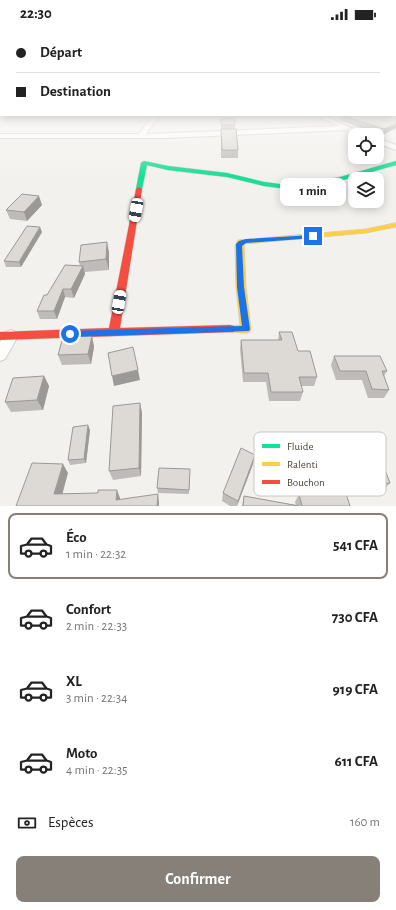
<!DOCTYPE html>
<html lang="fr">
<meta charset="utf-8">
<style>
:root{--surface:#fff;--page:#f2f2f2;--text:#222;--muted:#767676;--line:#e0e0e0;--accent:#868078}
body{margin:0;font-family:"Alegreya Sans",sans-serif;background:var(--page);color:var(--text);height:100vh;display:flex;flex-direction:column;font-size:15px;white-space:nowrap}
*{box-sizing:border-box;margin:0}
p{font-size:13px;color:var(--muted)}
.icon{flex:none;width:22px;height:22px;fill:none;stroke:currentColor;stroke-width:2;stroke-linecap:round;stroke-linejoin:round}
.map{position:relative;height:478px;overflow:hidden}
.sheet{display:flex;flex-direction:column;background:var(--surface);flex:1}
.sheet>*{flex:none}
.top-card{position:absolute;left:0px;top:0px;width:396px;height:88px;box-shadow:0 2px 10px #0003;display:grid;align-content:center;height:88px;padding:0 16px;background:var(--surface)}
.controls{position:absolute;left:348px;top:100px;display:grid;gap:8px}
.controls a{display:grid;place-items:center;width:36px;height:36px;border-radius:8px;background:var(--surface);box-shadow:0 2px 10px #0003;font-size:20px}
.end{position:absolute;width:18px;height:18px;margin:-9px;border:5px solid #1a73e8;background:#fff;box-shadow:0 0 0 2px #fff}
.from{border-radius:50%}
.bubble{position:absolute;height:28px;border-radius:8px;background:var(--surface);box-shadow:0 2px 10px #0003;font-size:13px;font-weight:700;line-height:28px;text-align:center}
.car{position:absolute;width:12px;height:24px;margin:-12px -6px;border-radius:5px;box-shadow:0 0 3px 1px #0007;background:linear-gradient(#fff 24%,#345 0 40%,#fff 0 76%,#345 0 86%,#fff 0)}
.top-card b{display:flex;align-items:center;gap:14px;height:38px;font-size:15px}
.top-card b+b{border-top:1px solid var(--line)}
.top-card i{width:10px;height:10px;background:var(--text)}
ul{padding:7px 0 0;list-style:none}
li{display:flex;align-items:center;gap:12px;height:66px;margin:0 8px 6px;padding:0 8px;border:2px solid transparent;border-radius:8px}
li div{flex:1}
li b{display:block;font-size:15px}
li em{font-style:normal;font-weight:700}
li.current{border-color:var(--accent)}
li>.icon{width:36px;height:36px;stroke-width:1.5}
.pay{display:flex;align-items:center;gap:10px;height:44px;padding:0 16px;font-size:15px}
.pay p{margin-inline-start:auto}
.action{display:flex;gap:8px;margin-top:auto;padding:8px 16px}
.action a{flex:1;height:46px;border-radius:8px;background:var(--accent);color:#fff;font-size:16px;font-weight:700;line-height:46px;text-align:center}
.status{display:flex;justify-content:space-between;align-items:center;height:28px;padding:0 20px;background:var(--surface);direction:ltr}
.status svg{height:11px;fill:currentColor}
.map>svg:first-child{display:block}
</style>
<div class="status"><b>22:30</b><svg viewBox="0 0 49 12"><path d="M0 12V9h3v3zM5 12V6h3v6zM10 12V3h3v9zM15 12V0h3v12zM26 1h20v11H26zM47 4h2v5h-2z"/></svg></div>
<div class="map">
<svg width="396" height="478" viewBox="0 0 396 478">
<rect width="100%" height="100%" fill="#f3f1ee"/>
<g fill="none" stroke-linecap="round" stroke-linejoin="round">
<defs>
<path id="street" d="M153,87H159L146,106L338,98L315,87H323L367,107H357L346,102L168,110H0V106H139Z
M377,110L396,117V122L377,115Z
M11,302L16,304L18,308L5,331L0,333V314L6,304Z"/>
<path id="fast" d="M144,133L168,138L227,145L264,154L295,158L340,149L396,133V137L343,152L295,162L264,158L227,149L168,142L147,137L142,161L139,163L136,161L141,135Z"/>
<path id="slow" d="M396,195V199L366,205L244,216L246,259L251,301L250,304L246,305L226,304L225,301L226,298L240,297L236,259L235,217L238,212L366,201Z"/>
<path id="jam" d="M139,159L142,161L120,300L230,297L234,298L235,301L234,304L0,312V304L109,300L136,161Z"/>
</defs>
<use href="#street" stroke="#d1cfcb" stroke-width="2"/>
<use href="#fast" stroke="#d3cfc4" stroke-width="1"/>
<use href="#slow" stroke="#d3cfc4" stroke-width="1"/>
<use href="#jam" stroke="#d3cfc4" stroke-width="1"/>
<use href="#street" fill="#fdfdfc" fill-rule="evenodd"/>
<use href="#fast" fill="#16e098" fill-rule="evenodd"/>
<use href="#slow" fill="#ffcf43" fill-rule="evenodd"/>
<use href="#jam" fill="#f24e42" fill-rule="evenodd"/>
</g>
<path fill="#bebbb8" d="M340,87H395L383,107L339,92Z
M221,91L235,97V101L238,122V130H221Z
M42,177L27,193L10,191L6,182Z
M42,204L21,239H6L4,233Z
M109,224V242L85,244V246L74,270L65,269L57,291H40L37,283L47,267L80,238L79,234Z
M279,304L298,323L317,349L314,358H301L303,364L300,373H269L266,354H243L240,321L241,312H278Z
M92,308L94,319L91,336L62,337L58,327Z
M334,328L387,343L384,348L389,362L384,370H368L362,352H336L331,337Z
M44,348L49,358L43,382L11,384L5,374Z
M140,375L142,385L141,448L113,452L109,443Z
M90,402L86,435L70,437L68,432Z
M331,407L390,455L383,463L345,465L350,478H242L244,468L296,477L295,474L299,466L304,465L303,458L307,450L335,447L326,416Z
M253,436L237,478H230L222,473L223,465Z
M190,446L189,466L158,465L157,460Z"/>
<path fill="#9b9996" d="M396,96V100L383,107L384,101Z
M39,168L42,177L27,193L24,184Z
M40,199L42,204L21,239L19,234Z
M107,214L109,224V242L106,231Z
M83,238L85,246L74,270L71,261Z
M63,261L65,269L57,291L54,283Z
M92,308L94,319L91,336L88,326Z
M138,342L140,352L114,358L112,348Z
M44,348L49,358L43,382L37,372Z
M140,375L142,385L141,448L139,440Z
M88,397L90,402L86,435L84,431Z
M255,427L253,436L237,478L238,473Z
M63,436L68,445L60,475L54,466Z
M117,462L120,470V478L116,472Z
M158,466L159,474V478H157Z"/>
<path fill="#dddad6" stroke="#9b9996" d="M395,81H396V96L384,101L340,87H395Z
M235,90V97H221V91Z
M221,101H236L238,122H222Z
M22,166L39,168L24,184L6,182Z
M27,198L40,199L19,234L4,233Z
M107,214L106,231L79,234L81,217Z
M65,237L83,238L71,261H63L54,283H37L44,267H47Z
M279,304H292L298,323H310L317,349H299L303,364H271L268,345H244L241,312H282Z
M92,308L88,326L58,327L63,309Z
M133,319L138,342L112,348L108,325Z
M334,328H380L387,343H382L389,362L372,361L366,343H340Z
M44,348L37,372L5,374L13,350Z
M140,375L139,440L109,443L113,378Z
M88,397L84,431L68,432L73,399Z
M371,405L390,455L346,457L331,407Z
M241,420L255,427L238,473L223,465Z
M32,435L63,436L54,466L98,465V462H117L116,472L158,466L157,478H16Z
M159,440L190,441L189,462L157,460Z
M340,447L350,478H302L299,466L311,464L307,450Z
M244,468L299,478H243Z"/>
<linearGradient id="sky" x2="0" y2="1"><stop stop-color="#96c4ec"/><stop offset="0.55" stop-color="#faf9f7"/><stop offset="1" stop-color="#faf9f7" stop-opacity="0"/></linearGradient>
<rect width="396" height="148" fill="url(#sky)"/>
<path fill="#1a73e8" d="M313,207H315V210L246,215L242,218L244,259L250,301L249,303L70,309L66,306L70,303L242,298L237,259L236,216L239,213L246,211Z"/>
<rect x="254" y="404" width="132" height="64" rx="6" fill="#fff" stroke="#c9c7c3" stroke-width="1"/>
<rect x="262" y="416" width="18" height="4" fill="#16e098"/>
<rect x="262" y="434" width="18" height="4" fill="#ffcf43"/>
<rect x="262" y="452" width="18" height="4" fill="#f24e42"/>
<g font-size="11" fill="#4b4338">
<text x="287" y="422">Fluide</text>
<text x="287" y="440">Ralenti</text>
<text x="287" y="458">Bouchon</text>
</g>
</svg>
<div class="controls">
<a><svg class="icon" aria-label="locate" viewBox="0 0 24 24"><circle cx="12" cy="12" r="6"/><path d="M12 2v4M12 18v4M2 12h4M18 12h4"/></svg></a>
<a><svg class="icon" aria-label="layers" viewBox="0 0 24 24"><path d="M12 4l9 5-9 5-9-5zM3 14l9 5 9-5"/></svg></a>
</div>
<i class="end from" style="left:70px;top:306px"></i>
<i class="end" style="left:313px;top:208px"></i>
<div class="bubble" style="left:280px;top:150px;width:66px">1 min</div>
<i class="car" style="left:136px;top:182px;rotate:190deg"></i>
<i class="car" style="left:119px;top:274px;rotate:10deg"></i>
<div class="top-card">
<b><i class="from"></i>Départ</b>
<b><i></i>Destination</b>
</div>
</div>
<section class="sheet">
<ul>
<li class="current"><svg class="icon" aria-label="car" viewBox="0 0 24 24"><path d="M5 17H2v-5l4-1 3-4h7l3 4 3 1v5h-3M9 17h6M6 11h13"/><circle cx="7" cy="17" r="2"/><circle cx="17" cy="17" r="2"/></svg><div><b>Éco</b><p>1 min · 22:32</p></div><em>541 CFA</em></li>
<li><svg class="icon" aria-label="car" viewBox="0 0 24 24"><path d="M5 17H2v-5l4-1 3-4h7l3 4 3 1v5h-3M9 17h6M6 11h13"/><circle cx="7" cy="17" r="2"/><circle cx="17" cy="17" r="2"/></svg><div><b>Confort</b><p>2 min · 22:33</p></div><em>730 CFA</em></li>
<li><svg class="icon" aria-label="car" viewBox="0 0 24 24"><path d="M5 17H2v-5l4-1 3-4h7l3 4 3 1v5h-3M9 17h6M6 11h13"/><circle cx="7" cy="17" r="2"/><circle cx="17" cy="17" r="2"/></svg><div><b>XL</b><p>3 min · 22:34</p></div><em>919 CFA</em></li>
<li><svg class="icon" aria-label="car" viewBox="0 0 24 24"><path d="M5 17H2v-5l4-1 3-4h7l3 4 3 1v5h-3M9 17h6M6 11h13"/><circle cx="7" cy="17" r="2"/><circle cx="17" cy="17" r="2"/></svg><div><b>Moto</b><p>4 min · 22:35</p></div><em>611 CFA</em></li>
</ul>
<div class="pay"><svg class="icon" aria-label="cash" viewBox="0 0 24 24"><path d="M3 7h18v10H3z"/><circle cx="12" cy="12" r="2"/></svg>Espèces<p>160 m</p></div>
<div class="action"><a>Confirmer</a></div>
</section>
